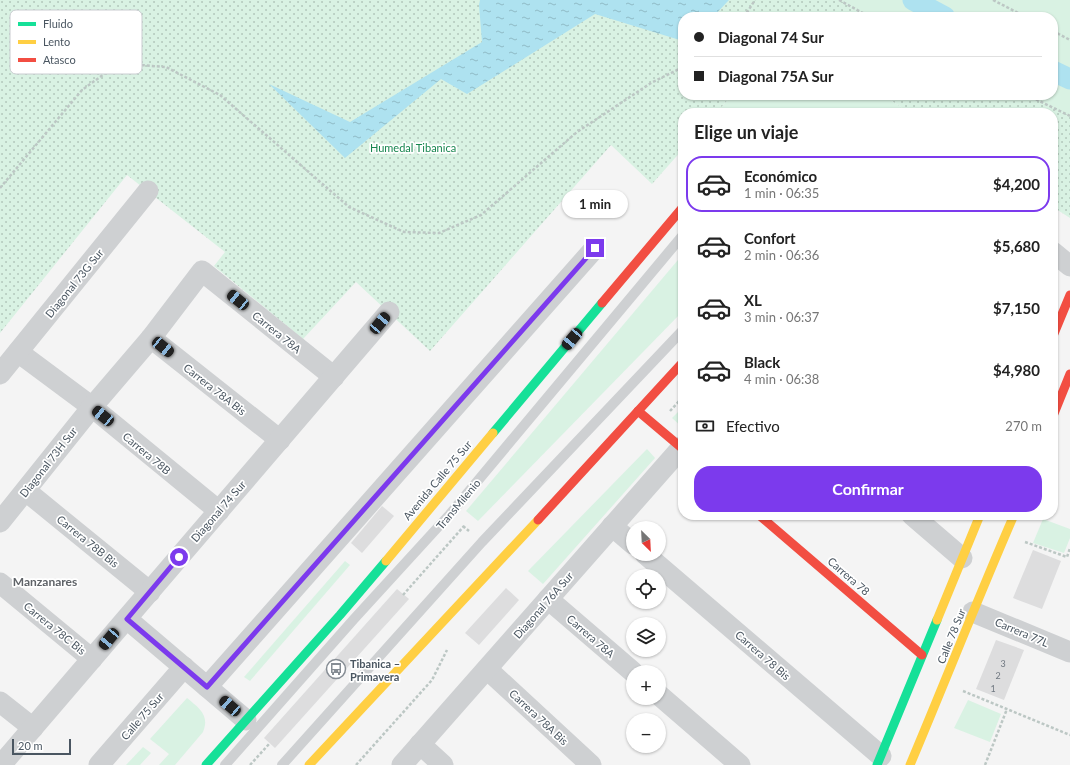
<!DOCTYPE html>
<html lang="es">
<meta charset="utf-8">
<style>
:root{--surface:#fff;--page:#f2f2f2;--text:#222;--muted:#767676;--line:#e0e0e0;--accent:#7c3aed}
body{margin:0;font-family:Lato,sans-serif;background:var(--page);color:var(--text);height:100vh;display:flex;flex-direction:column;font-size:15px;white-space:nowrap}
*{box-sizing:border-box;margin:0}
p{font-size:13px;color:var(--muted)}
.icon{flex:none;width:22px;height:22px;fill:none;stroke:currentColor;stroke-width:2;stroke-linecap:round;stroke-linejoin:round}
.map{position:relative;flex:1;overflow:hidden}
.sheet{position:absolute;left:678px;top:108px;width:380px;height:412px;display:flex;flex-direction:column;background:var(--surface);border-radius:16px;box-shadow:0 1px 3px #0004}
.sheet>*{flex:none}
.hud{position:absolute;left:678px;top:12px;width:380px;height:88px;border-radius:16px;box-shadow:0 1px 3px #0004;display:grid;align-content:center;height:88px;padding:0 16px;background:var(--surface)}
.needle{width:26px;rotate:156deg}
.tools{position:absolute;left:626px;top:521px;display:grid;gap:8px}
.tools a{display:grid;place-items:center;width:40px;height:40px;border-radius:50%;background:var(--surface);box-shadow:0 1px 3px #0004;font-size:20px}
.scale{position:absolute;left:12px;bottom:10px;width:59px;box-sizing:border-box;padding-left:4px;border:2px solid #4a5661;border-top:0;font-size:11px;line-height:14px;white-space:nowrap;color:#4a5661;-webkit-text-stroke:3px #fff;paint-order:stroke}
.end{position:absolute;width:18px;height:18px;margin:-9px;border:5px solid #7c3aed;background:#fff;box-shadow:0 0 0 2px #fff}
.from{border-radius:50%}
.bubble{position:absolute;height:28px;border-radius:14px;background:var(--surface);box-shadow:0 1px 3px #0004;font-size:13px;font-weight:700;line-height:28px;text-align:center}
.car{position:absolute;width:12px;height:24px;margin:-12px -6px;border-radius:5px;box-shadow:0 0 3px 1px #0007;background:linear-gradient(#222 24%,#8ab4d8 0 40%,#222 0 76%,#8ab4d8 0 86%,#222 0)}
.hud b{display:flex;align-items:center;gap:14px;height:38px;font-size:15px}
.hud b+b{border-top:1px solid var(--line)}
.hud i{width:10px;height:10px;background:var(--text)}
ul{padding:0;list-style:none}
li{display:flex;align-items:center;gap:12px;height:56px;margin:0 8px 6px;padding:0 8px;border:2px solid transparent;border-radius:16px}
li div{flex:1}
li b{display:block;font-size:15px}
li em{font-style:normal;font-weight:700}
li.selected{border-color:var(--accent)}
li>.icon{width:36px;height:36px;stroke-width:1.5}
h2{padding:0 16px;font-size:18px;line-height:48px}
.pay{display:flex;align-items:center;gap:10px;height:44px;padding:0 16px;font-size:15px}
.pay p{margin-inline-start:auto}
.button{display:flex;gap:8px;margin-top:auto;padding:8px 16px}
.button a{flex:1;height:46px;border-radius:16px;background:var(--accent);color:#fff;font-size:16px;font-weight:700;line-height:46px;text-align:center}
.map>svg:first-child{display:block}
.green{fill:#d9f2e3}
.park{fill:url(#park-dots)}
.water{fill:url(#water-ripples)}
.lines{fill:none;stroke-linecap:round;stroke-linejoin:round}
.canal{stroke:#aee2f0;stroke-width:21}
.building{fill:#ddddde}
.path{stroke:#bcc7c4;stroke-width:2.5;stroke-dasharray:3 2;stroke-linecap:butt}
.lane{stroke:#ced0d2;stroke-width:10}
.street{stroke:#ced0d2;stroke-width:21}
.fast{stroke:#16e098;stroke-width:9}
.slow{stroke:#ffcf43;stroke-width:9}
.jam{stroke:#f24e42;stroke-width:9}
.route{stroke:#7c3aed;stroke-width:5}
.labels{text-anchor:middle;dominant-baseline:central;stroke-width:3.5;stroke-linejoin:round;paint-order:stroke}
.number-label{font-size:9px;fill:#707881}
.park-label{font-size:11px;fill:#17864f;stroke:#fff}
.street-label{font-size:11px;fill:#4a5661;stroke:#fff}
.poi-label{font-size:11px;font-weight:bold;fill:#4a5661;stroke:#fff;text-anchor:start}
.neighbourhood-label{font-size:12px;font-weight:bold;fill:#5f6368;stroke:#fff}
.key{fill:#fff;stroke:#c9ccd0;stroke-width:1}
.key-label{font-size:11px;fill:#4a5661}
</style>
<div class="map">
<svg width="1070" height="765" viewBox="0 0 1070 765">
<defs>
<pattern id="park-dots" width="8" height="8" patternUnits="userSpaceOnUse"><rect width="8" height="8" fill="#d9f2e3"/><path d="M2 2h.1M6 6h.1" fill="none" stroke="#b2c7bb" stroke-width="1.8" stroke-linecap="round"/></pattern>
<pattern id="water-ripples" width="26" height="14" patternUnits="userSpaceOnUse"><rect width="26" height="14" fill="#aee2f0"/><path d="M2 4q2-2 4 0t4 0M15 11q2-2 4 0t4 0" fill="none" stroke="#90bac6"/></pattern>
</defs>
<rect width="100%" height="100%" fill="#f4f4f4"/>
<g class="green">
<path d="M839,0h231v116l-43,-21h26v-78h-183z"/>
<path d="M732,95h151l27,18h-134l-20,-3 -40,3z"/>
<path d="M683,254v57l-205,210 -12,-10z"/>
<path d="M683,407v19l-1,1 -10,-9z"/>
<path d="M647,449l8,9 -112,126 -15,-13z"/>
<path d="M1043,519l27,10v9l-6,15 -31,-10z"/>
<path d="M345,561l5,4 -100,116 -6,-4z"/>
<path d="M187,698c12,10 23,17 16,34l-28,33h-16l10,-11 -19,-15z"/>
<path d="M968,700l33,14 -11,28 -36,-14z"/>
<path d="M143,747l8,6 -11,12h-14z"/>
</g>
<g class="park">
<path d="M0,0h839l31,17h-187v78h49l-16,18h-33v36l-31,35 -41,-39 -181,206 -74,-69 -53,57 -89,-73 11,-14 -98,-77 -127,158z"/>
<path d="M883,95h144l43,21v102l-17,-11v-94h-143z"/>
</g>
<path class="water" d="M480,0h249l-16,17h-30v24l-88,-27 -128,80 -26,-15 -96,79 -76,-74 81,38 132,-80 -3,-37z"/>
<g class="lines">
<g class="canal">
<path d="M913,0l32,17"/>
<path d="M1053,71l17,8"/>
</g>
</g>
<g class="building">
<path d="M382,506l12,10 -32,37 -11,-10z"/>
<path d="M1033,550l28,11 -19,48 -29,-11z"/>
<path d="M506,588l13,12 -40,45 -14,-12z"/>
<path d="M397,589l12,10 -134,149 -11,-10z"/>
<path d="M996,640l28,10 -20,50 -28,-11z"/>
</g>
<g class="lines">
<g class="path">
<path d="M839,0l31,17"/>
<path d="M993,0l33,17"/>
<path d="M744,17l11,-17"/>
<path d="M1053,31l17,9"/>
<path d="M1027,95l43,21"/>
<path d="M0,188l82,-98 25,-18 20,-8 39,3 54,28 129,112 55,25 35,1 42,-18 96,-83 74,-49 32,-16"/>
<path d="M670,411l13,-14"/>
<path d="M463,526l6,5"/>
<path d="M1025,542l42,15 3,-9"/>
<path d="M403,595l61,-69"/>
<path d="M963,691l107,44"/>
<path d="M250,765l20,-22"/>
<path d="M356,765l76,-85 15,-30"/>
<path d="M985,765l22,-56"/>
</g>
<g class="lane">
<path d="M225,765l129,-146 96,-105 233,-279"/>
<path d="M282,765l200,-223 201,-212"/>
</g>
<g class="street">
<path d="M1053,252l17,14"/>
<path d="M151,338l129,102"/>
<path d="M18,352l74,55 127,104"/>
<path d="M0,374l148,-183"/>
<path d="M26,491l124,101"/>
<path d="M912,515l50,43"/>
<path d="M0,522l92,-115 59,-69 51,-67 132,106"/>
<path d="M612,526l21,18"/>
<path d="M645,554l236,202"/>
<path d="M0,583l92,76"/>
<path d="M548,599l85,73"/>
<path d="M973,612l97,40"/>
<path d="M127,619l119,101"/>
<path d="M487,669l104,96"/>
<path d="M207,687l388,-439"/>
<path d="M659,695l81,70"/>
<path d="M0,702l33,26"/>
<path d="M420,744l23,21"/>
<path d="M1,765l388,-453"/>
<path d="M99,765l85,-98"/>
<path d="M402,765l281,-319"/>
</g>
<g class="fast">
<path d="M493,433l109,-130"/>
<path d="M206,765l134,-150 46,-54"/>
<path d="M877,765l60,-145"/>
</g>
<g class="slow">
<path d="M386,561l107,-128"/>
<path d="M937,620l43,-105"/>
<path d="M309,765l229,-245"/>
<path d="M910,765c35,-83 68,-167 104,-250"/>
</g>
<g class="jam">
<path d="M602,303l81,-96"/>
<path d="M1053,336l17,-41"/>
<path d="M638,411l45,38"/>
<path d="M1053,416l17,-42"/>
<path d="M759,515l163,140"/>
<path d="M538,520l145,-158"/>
</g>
</g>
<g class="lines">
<path class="route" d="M179,557l-52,62 80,68 388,-439"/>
</g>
<defs>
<g id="bus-ring" transform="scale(1)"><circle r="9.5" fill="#fff" stroke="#868d94" stroke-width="1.5"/><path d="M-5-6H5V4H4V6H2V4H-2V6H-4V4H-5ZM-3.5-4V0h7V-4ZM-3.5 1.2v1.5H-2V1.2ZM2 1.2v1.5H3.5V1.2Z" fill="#868d94"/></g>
</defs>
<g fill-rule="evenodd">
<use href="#bus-ring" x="336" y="669"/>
</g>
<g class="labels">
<g class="number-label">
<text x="1003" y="663">3</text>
<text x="998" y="675">2</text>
<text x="993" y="688">1</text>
</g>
<g class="park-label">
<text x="413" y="147">Humedal Tibanica</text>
</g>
<g class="street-label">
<text transform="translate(74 283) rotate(-51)">Diagonal 73G Sur</text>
<text transform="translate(277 332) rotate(39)">Carrera 78A</text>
<text transform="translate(215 389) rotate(38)">Carrera 78A Bis</text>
<text transform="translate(147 453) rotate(40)">Carrera 78B</text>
<text transform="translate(48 462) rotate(-52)">Diagonal 73H Sur</text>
<text transform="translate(437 480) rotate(-50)">Avenida Calle 75 Sur</text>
<text transform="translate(458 504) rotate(-50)">TransMilenio</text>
<text transform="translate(218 511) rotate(-49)">Diagonal 74 Sur</text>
<text transform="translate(88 541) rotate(39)">Carrera 78B Bis</text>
<text transform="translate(849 576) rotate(41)">Carrera 78</text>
<text transform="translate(543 605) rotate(-49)">Diagonal 76A Sur</text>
<text transform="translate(55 628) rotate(39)">Carrera 78C Bis</text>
<text transform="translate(1022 632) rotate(23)">Carrera 77L</text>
<text transform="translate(591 636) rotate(41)">Carrera 78A</text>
<text transform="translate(951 636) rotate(-68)">Calle 78 Sur</text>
<text transform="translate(763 655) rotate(41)">Carrera 78 Bis</text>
<text transform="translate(142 716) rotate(-49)">Calle 75 Sur</text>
<text transform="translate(539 717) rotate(43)">Carrera 78A Bis</text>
</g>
<g class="poi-label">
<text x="350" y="663">Tibanica –<tspan x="350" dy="13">Primavera</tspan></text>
</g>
<g class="neighbourhood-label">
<text x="45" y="581">Manzanares</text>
</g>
</g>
<rect x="10" y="10" width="132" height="64" rx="6" class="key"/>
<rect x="18" y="22" width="18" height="4" fill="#16e098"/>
<rect x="18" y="40" width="18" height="4" fill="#ffcf43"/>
<rect x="18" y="58" width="18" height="4" fill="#f24e42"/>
<g class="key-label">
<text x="43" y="28">Fluido</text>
<text x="43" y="46">Lento</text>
<text x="43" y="64">Atasco</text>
</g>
</svg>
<div class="tools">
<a><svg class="needle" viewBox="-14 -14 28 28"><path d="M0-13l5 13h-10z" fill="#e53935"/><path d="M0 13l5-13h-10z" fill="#767676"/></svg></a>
<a><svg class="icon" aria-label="locate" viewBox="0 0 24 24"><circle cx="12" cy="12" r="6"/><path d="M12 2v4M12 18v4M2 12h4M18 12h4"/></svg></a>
<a><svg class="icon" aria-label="layers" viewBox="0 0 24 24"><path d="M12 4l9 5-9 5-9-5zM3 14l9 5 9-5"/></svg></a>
<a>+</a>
<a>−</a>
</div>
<div class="scale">20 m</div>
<i class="end from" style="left:179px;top:557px"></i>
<i class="end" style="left:595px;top:248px"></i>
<div class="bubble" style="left:562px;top:190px;width:66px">1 min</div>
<i class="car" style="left:238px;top:300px;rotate:309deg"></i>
<i class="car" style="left:380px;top:323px;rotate:40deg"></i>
<i class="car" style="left:572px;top:339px;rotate:220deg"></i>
<i class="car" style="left:163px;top:347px;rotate:129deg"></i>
<i class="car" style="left:103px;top:416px;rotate:309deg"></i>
<i class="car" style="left:109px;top:639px;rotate:220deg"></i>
<i class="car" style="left:230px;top:706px;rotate:311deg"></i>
<div class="hud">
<b><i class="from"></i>Diagonal 74 Sur</b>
<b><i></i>Diagonal 75A Sur</b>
</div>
<section class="sheet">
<h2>Elige un viaje</h2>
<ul>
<li class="selected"><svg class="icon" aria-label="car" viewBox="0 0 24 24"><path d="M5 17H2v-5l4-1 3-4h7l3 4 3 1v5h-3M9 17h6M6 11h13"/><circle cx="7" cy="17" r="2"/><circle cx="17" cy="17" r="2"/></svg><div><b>Económico</b><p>1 min · 06:35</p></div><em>$4,200</em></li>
<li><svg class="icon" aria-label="car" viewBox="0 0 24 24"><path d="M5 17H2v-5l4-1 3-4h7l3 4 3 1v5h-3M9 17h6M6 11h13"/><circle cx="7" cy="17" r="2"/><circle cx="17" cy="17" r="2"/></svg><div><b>Confort</b><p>2 min · 06:36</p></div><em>$5,680</em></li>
<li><svg class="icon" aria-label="car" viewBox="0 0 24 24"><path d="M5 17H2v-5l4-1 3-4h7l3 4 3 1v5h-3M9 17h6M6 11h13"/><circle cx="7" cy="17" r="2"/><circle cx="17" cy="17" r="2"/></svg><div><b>XL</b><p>3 min · 06:37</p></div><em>$7,150</em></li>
<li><svg class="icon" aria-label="car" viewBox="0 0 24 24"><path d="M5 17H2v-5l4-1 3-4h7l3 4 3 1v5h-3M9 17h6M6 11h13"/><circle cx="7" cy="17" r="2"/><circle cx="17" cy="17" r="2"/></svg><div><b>Black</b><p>4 min · 06:38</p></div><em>$4,980</em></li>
</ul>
<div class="pay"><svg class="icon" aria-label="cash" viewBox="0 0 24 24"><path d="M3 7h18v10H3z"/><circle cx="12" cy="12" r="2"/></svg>Efectivo<p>270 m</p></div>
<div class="button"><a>Confirmar</a></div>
</section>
</div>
